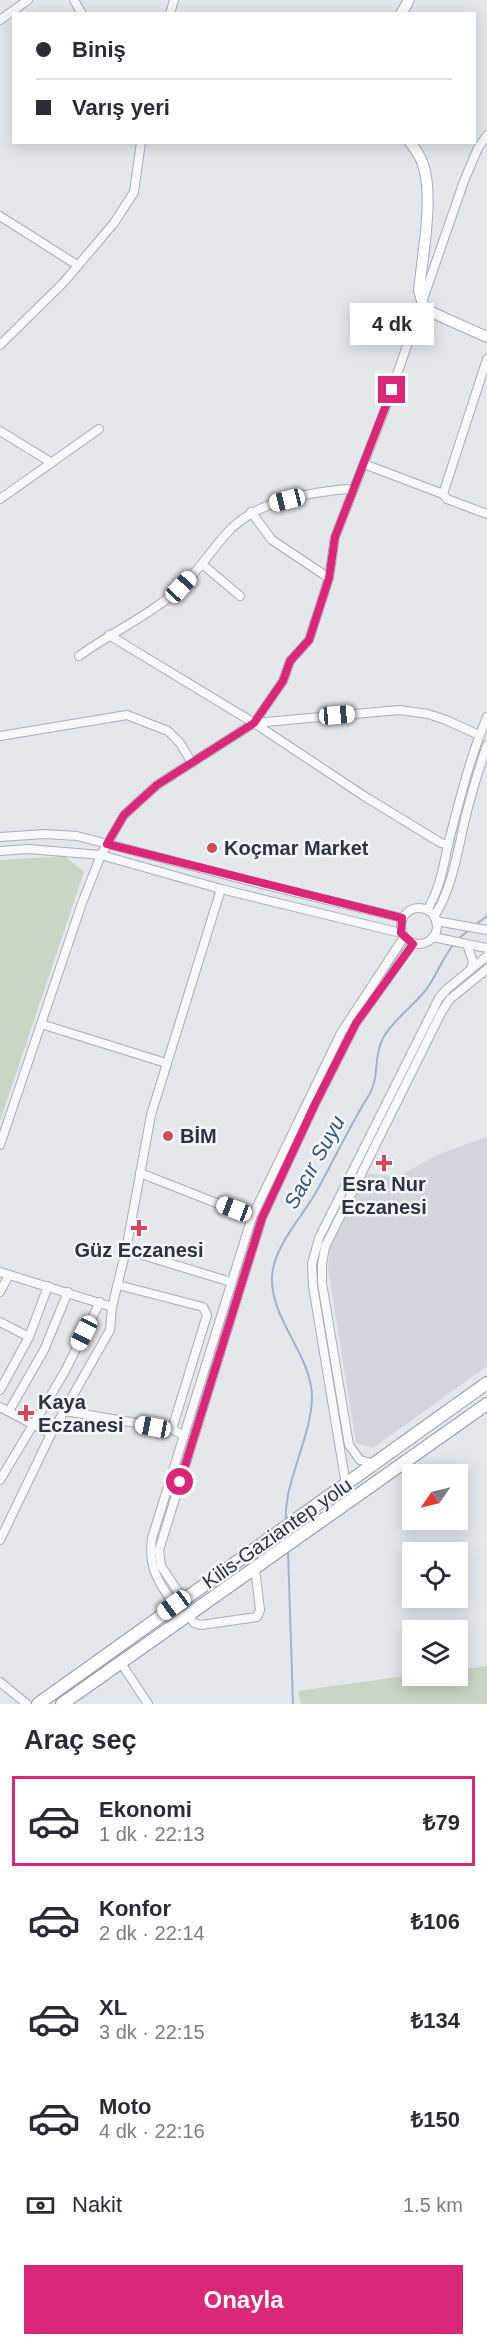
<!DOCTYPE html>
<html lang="tr">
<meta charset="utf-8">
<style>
:root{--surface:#fff;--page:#f7f7f7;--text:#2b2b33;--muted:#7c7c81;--line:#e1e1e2;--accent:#db2777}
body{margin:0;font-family:Helvetica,sans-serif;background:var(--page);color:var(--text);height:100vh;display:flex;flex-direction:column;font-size:22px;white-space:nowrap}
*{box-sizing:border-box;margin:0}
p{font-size:20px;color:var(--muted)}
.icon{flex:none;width:33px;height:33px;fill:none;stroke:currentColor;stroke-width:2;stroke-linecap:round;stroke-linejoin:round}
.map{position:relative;height:1704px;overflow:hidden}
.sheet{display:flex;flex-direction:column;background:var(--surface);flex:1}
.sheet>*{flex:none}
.hud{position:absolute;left:12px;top:12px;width:464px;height:132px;border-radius:0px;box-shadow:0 3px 15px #0003;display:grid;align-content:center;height:132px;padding:0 24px;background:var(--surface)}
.needle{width:39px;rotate:236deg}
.fabs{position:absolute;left:402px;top:1464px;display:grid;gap:12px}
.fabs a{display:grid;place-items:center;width:66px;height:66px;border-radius:0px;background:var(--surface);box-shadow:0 3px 15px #0003;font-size:30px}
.end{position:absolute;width:27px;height:27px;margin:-14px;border:8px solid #db2777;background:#fff;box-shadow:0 0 0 3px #fff}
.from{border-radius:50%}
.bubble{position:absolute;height:42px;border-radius:0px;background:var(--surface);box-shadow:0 3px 15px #0003;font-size:20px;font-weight:800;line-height:42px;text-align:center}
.car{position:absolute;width:18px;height:36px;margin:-18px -9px;border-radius:8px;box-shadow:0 0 4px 2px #0007;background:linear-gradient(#fff 24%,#345 0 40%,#fff 0 76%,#345 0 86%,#fff 0)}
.hud b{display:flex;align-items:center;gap:21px;height:57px;font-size:22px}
.hud b+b{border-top:2px solid var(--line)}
.hud i{width:15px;height:15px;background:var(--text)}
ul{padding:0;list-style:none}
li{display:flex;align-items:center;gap:18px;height:90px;margin:0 12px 9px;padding:0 12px;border:3px solid transparent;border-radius:0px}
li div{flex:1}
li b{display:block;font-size:22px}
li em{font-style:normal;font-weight:800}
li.current{border-color:var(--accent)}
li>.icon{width:54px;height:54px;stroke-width:1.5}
h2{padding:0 24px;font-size:27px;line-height:72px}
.pay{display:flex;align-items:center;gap:15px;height:66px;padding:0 24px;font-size:22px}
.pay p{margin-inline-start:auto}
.cta{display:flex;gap:12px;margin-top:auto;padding:12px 24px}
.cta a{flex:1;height:69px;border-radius:0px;background:var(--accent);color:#fff;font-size:24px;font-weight:800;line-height:69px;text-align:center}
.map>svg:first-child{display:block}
.built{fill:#d2d6de}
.green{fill:#c9d6c5}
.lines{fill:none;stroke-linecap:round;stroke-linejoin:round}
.stream{stroke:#9fb4cc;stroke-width:2}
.minor-casing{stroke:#a9aeb7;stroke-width:10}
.major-casing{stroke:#a3abb8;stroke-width:12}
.highway-casing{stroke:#8b94a3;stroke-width:14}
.minor{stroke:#f7f8fa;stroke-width:8}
.major{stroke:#fff;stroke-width:10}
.highway{stroke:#fff;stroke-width:12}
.route{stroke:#db2777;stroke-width:8}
.poi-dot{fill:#d1495b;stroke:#f4f6f9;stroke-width:2}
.labels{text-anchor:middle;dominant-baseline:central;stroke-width:5;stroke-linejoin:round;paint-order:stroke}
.poi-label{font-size:20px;font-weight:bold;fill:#2b3445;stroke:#f4f6f9;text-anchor:start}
.street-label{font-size:20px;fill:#2b3445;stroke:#f4f6f9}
.water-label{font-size:21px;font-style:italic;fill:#34527a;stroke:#f4f6f9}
</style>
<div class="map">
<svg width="487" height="1704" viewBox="0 0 487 1704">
<rect width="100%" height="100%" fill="#e4e7ec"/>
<path class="built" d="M487,1137v229l-114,82 -17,-5 -28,-174 2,-21 7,-21 28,-54 32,4 42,-23z"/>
<g class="green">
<path d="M64,856l20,16 -84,249v-261z"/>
<path d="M487,1666v38h-186l-3,-13 114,-16 46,1v-6z"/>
</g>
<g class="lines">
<g class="stream">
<path d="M475,925l12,-9"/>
<path d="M459,938l9,-7"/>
<path d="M286,1522c-3,-38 25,-84 26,-124 0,-43 -41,-77 -40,-120 1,-31 28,-58 43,-84 18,-32 34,-67 54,-99 11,-18 4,-39 14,-57 10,-18 28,-30 42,-47 11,-14 17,-32 28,-46"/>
<path d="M288,1551l5,153"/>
</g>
<g class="minor-casing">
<g id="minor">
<path d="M74,0l8,14"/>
<path d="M170,14l4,-14"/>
<path d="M0,20l28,-20"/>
<path d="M0,216l77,49"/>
<path d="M0,345l64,-63 50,-59 20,-31 7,-50"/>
<path d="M487,359l-44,135 4,5 40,15"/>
<path d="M0,431l52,32"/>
<path d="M364,464l79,30"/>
<path d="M0,499l99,-70"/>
<path d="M251,512l21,28 57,38"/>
<path d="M202,564l38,32"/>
<path d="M109,635l145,88 110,73 77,47 7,2"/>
<path d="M79,656c33,-24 72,-41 102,-69 17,-16 30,-36 45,-53 29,-33 79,-41 121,-45l5,3"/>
<path d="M254,723l29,-42 7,-20 19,-21 20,-62 6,-41 49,-125 80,-231 14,-33 9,-13"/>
<path d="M0,736l127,-21 41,16 12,12 12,20"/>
<path d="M0,837l45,-3 32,2 192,50 133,32"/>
<path d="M0,851l28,-2 73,6 120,34 180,44"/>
<circle cx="419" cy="926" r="18"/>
<path d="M427,910c13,-21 16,-42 21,-65 11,-43 22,-88 39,-128"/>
<path d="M434,917c20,-32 24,-70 33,-106 6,-22 12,-44 20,-66"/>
<path d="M436,921l51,9"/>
<path d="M433,937l54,11"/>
<path d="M467,944l6,18 -2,7"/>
<path d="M41,1024l125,39"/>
<path d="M0,1145l82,-242 19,-48 23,-40 33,-30 97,-62 145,-13 29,4 18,6 33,15"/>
<path d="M140,1173l112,44"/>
<path d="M126,1250l105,32"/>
<path d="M0,1272l112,35"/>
<path d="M118,1285l85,22 4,8 -35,114"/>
<path d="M0,1292l9,-17"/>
<path d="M0,1322l29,15"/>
<path d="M0,1390l29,-53 19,-51"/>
<path d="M0,1407l51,27"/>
<path d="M9,1411l35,-61 24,-58"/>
<path d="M65,1411l107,18 12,7"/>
<path d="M374,1464l-14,-4 -11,-15 -27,-162v-19l3,-17 116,-234 9,-14 37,-30"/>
<path d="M0,1480l64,-107 36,-71"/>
<path d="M346,1485l-33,-199 -1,-22 7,-26 120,-240 8,-9 40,-33"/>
<path d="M0,1540l51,-106 59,-104 2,-23 14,-57 25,-135 70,-226"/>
<path d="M183,1599l-22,-33 -2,-16 103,-332 53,-114 41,-81 57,-80"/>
<path d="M174,1605c-16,-24 -26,-37 -22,-67l100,-321 89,-184 63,-96"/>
<path d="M189,1616l5,7 7,2 56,-8 3,-7 -5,-42"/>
<path d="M121,1663l27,41"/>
<path d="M0,1682l27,22"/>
</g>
</g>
<g class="major-casing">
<g id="major">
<path d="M401,14l8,-14"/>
<path d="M410,142c4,6 10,13 12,20 13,31 0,96 -3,129l4,13 8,8 56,25"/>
</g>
</g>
<g class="highway-casing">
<g id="highway">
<path d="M38,1704c149,-108 300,-213 449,-321"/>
<path d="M62,1704l425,-300"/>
</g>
</g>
<use href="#minor" class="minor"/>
<use href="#major" class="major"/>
<use href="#highway" class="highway"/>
</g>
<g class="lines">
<path class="route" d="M180,1482l82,-264 53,-114 41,-81 57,-79 -12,-11 1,-15 -295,-74 17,-29 33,-30 97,-62 29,-42 7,-20 19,-21 20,-62 6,-41 57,-147"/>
</g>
<g class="poi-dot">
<circle cx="212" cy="848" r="6"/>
<circle cx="168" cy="1136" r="6"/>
<path d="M381 1154h6v6h6v6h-6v6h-6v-6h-6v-6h6z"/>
<path d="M136 1219h6v6h6v6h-6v6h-6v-6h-6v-6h6z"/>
<path d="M23 1404h6v6h6v6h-6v6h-6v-6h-6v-6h6z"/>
</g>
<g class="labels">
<g class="poi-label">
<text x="224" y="848">Koçmar Market</text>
<text x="180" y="1136">BİM</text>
<text x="384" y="1184" text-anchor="middle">Esra Nur<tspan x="384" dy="23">Eczanesi</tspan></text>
<text x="139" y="1250" text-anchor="middle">Güz Eczanesi</text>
<text x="38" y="1402">Kaya<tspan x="38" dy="23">Eczanesi</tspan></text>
</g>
<g class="street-label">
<text transform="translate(277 1533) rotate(-35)">Kilis-Gaziantep yolu</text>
</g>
<g class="water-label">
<text transform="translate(314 1162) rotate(-61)">Sacır Suyu</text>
</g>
</g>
</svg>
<div class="fabs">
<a><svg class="needle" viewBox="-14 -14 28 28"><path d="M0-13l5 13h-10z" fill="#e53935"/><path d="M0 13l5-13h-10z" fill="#7c7c81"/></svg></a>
<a><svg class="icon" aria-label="locate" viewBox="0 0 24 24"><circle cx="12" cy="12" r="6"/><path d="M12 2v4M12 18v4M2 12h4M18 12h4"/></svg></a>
<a><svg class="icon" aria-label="layers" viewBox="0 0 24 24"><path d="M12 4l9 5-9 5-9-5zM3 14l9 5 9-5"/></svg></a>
</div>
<i class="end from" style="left:180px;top:1482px"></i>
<i class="end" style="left:392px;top:390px"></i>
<div class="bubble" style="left:350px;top:303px;width:84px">4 dk</div>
<i class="car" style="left:287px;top:500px;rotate:256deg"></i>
<i class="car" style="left:181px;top:587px;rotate:43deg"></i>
<i class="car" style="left:337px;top:715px;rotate:85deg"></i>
<i class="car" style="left:234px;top:1209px;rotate:291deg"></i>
<i class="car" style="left:84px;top:1333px;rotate:207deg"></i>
<i class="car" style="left:153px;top:1427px;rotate:281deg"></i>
<i class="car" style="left:174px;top:1605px;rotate:234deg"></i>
<div class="hud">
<b><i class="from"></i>Biniş</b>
<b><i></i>Varış yeri</b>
</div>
</div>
<section class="sheet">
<h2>Araç seç</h2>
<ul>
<li class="current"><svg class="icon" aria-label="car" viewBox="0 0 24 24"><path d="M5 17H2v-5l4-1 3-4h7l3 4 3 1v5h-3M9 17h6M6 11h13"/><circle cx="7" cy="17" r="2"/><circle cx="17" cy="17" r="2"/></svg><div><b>Ekonomi</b><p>1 dk · 22:13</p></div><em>₺79</em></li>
<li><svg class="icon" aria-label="car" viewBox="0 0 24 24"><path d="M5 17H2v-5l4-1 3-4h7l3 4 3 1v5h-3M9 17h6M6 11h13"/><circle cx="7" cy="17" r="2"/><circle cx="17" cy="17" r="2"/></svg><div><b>Konfor</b><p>2 dk · 22:14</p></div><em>₺106</em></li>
<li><svg class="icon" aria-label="car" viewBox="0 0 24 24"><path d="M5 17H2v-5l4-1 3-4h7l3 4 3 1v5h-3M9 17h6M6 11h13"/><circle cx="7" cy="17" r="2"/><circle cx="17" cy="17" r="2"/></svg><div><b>XL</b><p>3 dk · 22:15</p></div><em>₺134</em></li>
<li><svg class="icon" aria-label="car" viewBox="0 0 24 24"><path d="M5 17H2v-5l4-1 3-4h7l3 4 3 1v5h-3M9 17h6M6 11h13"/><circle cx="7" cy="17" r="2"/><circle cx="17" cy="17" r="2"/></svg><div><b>Moto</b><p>4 dk · 22:16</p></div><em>₺150</em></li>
</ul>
<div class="pay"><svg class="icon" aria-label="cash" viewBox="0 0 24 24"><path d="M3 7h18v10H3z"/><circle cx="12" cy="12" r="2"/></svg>Nakit<p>1.5 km</p></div>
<div class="cta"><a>Onayla</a></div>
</section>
